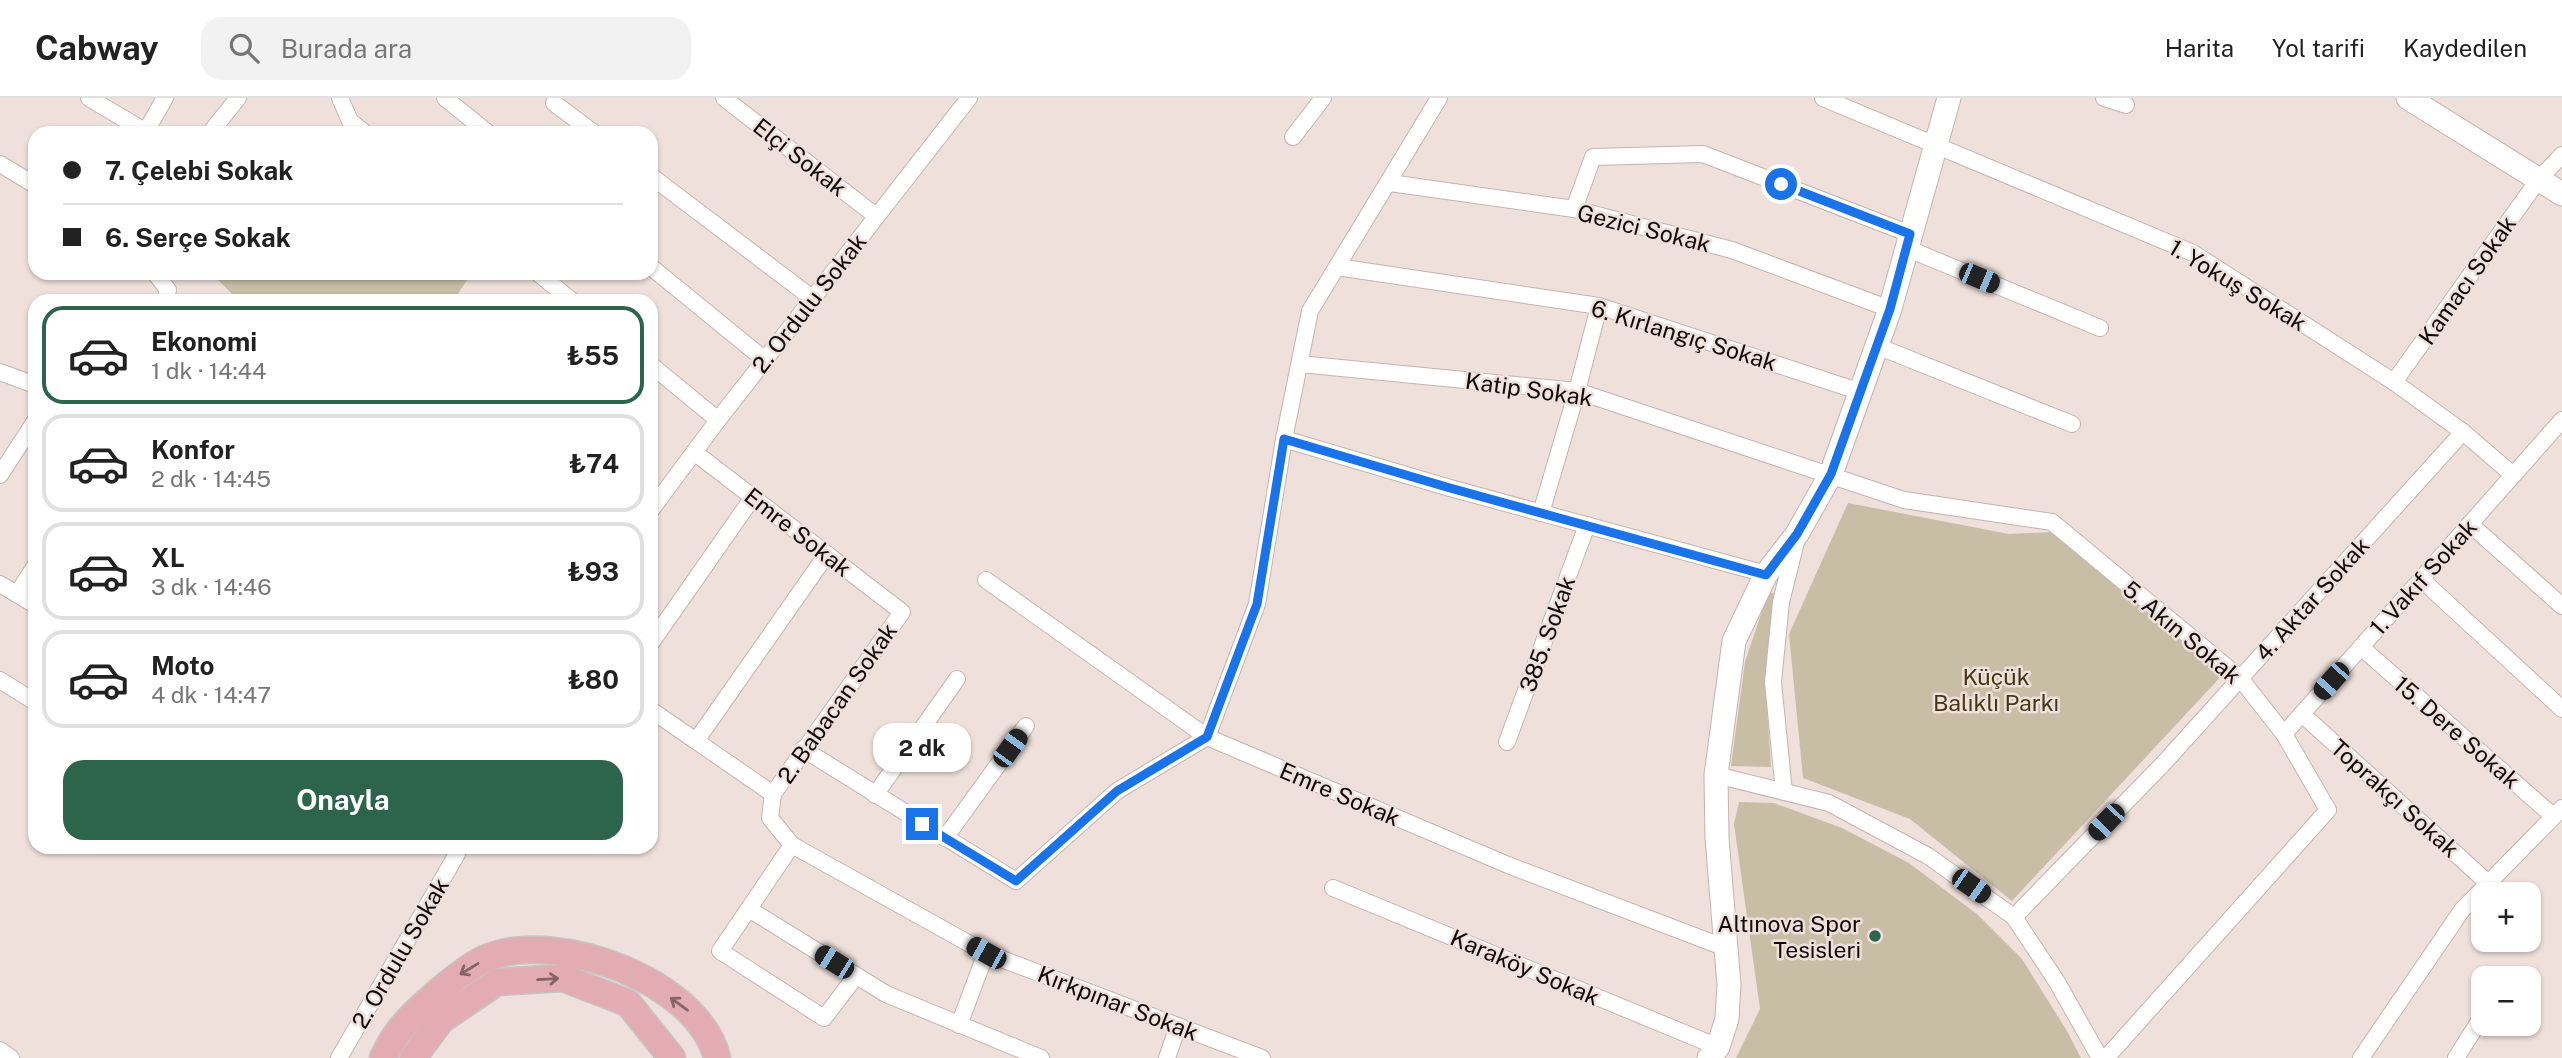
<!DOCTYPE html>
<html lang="tr">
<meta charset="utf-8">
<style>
:root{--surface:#fff;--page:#f2f2f2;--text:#222;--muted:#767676;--line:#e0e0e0;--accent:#2c644c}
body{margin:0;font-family:"Public Sans",sans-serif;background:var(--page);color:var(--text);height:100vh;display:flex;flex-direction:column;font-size:26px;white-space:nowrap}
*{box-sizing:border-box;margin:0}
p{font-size:23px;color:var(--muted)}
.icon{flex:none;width:38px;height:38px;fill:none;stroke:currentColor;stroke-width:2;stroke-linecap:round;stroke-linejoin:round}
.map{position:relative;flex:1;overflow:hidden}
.drawer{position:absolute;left:28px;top:196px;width:630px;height:560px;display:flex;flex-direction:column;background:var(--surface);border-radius:21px;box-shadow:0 2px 5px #0004}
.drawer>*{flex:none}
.hud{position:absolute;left:28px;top:28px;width:630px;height:154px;border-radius:21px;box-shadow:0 2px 5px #0004;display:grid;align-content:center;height:154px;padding:0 35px;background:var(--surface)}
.tools{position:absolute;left:2471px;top:784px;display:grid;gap:14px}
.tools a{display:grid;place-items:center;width:70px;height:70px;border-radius:14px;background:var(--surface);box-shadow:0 2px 5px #0004;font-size:35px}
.end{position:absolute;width:32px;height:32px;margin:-16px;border:9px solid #1a73e8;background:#fff;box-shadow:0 0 0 4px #fff}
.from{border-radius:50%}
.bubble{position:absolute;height:49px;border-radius:21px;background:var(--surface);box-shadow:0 2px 5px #0004;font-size:23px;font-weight:700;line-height:49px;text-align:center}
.car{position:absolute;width:21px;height:42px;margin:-21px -10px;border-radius:9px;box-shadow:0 0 5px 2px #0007;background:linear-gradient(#222 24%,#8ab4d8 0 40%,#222 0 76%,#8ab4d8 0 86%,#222 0)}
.hud b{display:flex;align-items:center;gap:24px;height:66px;font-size:26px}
.hud b+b{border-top:2px solid var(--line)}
.hud i{width:18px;height:18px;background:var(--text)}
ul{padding:12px 0 0;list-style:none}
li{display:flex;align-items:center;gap:21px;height:98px;margin:0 14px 10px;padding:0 21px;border:4px solid var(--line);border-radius:21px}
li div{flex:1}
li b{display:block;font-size:26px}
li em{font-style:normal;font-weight:700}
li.on{border-color:var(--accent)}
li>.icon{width:63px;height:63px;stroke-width:1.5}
.primary-button{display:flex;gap:14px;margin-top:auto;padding:14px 35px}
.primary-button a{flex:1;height:80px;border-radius:21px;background:var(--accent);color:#fff;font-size:28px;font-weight:700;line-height:80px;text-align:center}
header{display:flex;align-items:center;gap:42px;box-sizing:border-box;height:98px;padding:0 35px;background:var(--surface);border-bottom:2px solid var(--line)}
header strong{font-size:33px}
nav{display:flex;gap:38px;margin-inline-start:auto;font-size:24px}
.search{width:490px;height:63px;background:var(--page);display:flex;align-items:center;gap:18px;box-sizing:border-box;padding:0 24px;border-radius:21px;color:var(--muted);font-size:26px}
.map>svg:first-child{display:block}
.green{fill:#c8bea6}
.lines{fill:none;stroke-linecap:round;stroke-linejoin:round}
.street-casing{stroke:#c3b4af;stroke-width:18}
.secondary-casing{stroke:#c3b4af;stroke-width:25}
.primary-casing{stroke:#c6c4c4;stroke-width:29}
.street{stroke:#fff;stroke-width:16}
.secondary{stroke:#fff;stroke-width:23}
.primary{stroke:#e3acb2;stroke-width:26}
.oneway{stroke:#846466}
.route{stroke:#1a73e8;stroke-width:9}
.poi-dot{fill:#2c644c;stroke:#efe0db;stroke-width:2.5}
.labels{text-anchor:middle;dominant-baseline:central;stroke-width:5;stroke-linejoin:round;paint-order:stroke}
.street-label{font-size:23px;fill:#100b0a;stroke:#efe0db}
.park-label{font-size:23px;fill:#45370f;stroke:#efe0db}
.poi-label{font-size:23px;fill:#100b0a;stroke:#efe0db;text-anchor:end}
</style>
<header>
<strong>Cabway</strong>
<div class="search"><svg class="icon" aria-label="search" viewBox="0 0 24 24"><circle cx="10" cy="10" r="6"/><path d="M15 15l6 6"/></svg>Burada ara</div>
<nav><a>Harita</a><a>Yol tarifi</a><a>Kaydedilen</a></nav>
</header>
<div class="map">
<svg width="2562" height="960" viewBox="0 0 2562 960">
<rect width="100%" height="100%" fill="#efe0db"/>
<g class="green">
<path d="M215,175h250l4,4 -16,24h-214l-26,-26z"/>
<path d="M1848,405l161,31 43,-2 174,139 -214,230 -102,-82 -107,-41 -14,-144z"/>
<path d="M1768,495h7l-10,84 6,90 -40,-1 14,-104z"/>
<path d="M1739,704l35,1 68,25 67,35 68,51 45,45 45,72 14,27h-345l24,-49 -26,-185z"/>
</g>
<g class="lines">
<g class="street-casing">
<g id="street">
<path d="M89,0l59,35"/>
<path d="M340,0l10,23 15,12"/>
<path d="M445,0l43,35"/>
<path d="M724,0l152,118"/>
<path d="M1823,0l370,155 201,129 69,50 50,43"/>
<path d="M2104,0l22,7"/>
<path d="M554,5l40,30"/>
<path d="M146,33l19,-33"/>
<path d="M210,35l28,-35"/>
<path d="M1293,39l30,-39"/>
<path d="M0,66l35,21"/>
<path d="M651,78l161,122"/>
<path d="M1390,85l184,26 158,41 158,59"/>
<path d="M1574,111l19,-52 110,-3 207,80"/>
<path d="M1906,150l194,80"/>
<path d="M651,169l114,93"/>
<path d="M1337,169l262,39 262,86"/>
<path d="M155,175l13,17 -3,11"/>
<path d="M538,175l34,28"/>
<path d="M1877,248l195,78"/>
<path d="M1300,266l277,27 327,109 148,22 188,156 44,56 44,76 -222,248"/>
<path d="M651,267l67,55"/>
<path d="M0,274l35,13"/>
<path d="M2394,284l145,-203 23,-24"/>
<path d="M1284,341l166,49 316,86"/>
<path d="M694,354l208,160 -129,182"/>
<path d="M0,377l35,-54"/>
<path d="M651,412l67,-90 251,-322"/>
<path d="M1541,415l36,-122 22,-85"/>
<path d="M2470,426l92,82"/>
<path d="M2421,481l141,130"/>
<path d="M986,482l221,157 301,128 218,83"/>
<path d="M0,486l35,21"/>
<path d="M17,496l18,-28"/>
<path d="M651,545l102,-146"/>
<path d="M2361,549l192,169"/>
<path d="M0,582l35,22"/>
<path d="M651,612l122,84 -3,24 22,27 194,108 276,105"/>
<path d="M2302,616l186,169"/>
<path d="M2284,636l278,-314"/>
<path d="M696,643l131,-187"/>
<path d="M1507,644l80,-217"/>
<path d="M803,651l213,132 101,-90 90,-54 50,-133 27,-165 26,-128 129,-213"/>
<path d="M1716,677l113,28 99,53 86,61 43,65 43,76"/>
<path d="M1784,694l-11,-110 8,-80 15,-60"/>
<path d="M875,697l82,-116"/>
<path d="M945,740l81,-112"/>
<path d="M792,747l-72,106 104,67 32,-42"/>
<path d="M1333,790l385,159"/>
<path d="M749,811l137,85 155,64"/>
<path d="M2014,819l148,-152 301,-333"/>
<path d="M959,927l27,-72"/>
<path d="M0,952l11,8"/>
<path d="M339,960l118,-204v-7"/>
<path d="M1167,960l11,-32"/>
<path d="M2361,960l101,-148 100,-102"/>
<path d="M2456,960l27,-43"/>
</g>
</g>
<g class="secondary-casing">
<g id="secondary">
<path d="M2408,0l154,96"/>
<path d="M1709,960l9,-11 9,-28 2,-34 -12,-147 -1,-63 18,-134 32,-67 31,-40 34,-60 59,-165 59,-211"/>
</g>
</g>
<g class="primary-casing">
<g id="primary">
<path d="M383,960c4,-8 8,-16 13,-23 15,-22 69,-69 93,-78 70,-27 210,25 228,101"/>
<path d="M413,960l28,-38 56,-38 66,-4 65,25 44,55"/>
</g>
</g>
<use href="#street" class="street"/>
<use href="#secondary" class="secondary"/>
<use href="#primary" class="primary"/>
</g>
<defs><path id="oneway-shaft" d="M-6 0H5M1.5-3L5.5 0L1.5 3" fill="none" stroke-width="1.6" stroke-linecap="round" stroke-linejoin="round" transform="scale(1.75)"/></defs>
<g class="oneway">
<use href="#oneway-shaft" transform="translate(469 871) rotate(149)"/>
<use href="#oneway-shaft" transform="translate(548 881) rotate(-3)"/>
<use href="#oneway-shaft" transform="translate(679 906) rotate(-144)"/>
</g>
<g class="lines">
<path class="route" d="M922,726l94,57 101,-90 90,-54 50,-133 27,-165 166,49 316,87 31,-41 34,-60 59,-165 20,-75 -129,-50"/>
</g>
<circle class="poi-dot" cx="1875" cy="838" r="7"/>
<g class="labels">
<g class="street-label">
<text transform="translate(800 59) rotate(38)">Elçi Sokak</text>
<text transform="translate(1644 130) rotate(14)">Gezici Sokak</text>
<text transform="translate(2467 182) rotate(-55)">Kamacı Sokak</text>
<text transform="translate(2238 187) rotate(31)">1. Yokuş Sokak</text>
<text transform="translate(809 205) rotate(-52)">2. Ordulu Sokak</text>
<text transform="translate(1684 237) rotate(17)">6. Kırlangıç Sokak</text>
<text transform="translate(1529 291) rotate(8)">Katip Sokak</text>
<text transform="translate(798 434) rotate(38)">Emre Sokak</text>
<text transform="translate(2423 479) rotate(-48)">1. Vakıf Sokak</text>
<text transform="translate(2312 501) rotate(-48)">4. Aktar Sokak</text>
<text transform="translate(2182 534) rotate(40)">5. Akın Sokak</text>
<text transform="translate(1547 536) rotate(-70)">385. Sokak</text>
<text transform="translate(837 605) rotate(-55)">2. Babacan Sokak</text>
<text transform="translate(2457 634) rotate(41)">15. Dere Sokak</text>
<text transform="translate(1340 696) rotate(23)">Emre Sokak</text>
<text transform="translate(2395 700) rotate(42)">Toprakçı Sokak</text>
<text transform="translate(400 855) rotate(-60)">2. Ordulu Sokak</text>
<text transform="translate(1525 869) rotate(23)">Karaköy Sokak</text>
<text transform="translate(1118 905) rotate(21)">Kırkpınar Sokak</text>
</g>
<g class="park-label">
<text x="1996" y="578">Küçük<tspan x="1996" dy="26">Balıklı Parkı</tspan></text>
</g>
<g class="poi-label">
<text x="1861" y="825">Altınova Spor<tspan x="1861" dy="26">Tesisleri</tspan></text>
</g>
</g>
</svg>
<div class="tools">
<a>+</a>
<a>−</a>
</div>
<i class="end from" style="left:1781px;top:86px"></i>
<i class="end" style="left:922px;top:726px"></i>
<div class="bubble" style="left:873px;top:625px;width:98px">2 dk</div>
<i class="car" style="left:1979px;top:180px;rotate:113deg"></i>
<i class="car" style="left:2331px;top:583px;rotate:222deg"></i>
<i class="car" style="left:1010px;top:650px;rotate:36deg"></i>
<i class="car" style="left:2106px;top:724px;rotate:224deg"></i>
<i class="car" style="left:1971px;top:788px;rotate:125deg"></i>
<i class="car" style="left:986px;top:855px;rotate:299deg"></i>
<i class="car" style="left:834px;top:864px;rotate:302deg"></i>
<div class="hud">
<b><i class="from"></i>7. Çelebi Sokak</b>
<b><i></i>6. Serçe Sokak</b>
</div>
<section class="drawer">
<ul>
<li class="on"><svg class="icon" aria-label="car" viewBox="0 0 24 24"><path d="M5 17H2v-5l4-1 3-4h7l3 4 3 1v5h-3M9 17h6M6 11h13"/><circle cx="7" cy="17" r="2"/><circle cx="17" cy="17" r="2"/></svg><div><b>Ekonomi</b><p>1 dk · 14:44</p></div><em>₺55</em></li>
<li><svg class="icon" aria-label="car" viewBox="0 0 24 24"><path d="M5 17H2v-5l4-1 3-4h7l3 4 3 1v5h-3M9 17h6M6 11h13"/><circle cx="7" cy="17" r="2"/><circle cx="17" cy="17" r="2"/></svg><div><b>Konfor</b><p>2 dk · 14:45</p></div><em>₺74</em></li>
<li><svg class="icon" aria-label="car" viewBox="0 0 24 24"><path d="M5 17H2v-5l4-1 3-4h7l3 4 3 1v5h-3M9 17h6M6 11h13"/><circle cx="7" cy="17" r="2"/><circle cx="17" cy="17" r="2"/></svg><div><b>XL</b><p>3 dk · 14:46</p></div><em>₺93</em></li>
<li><svg class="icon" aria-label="car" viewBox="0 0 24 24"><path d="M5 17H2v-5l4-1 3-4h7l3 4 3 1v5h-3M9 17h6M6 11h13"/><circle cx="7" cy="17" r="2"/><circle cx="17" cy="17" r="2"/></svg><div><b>Moto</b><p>4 dk · 14:47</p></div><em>₺80</em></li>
</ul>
<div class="primary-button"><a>Onayla</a></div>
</section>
</div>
